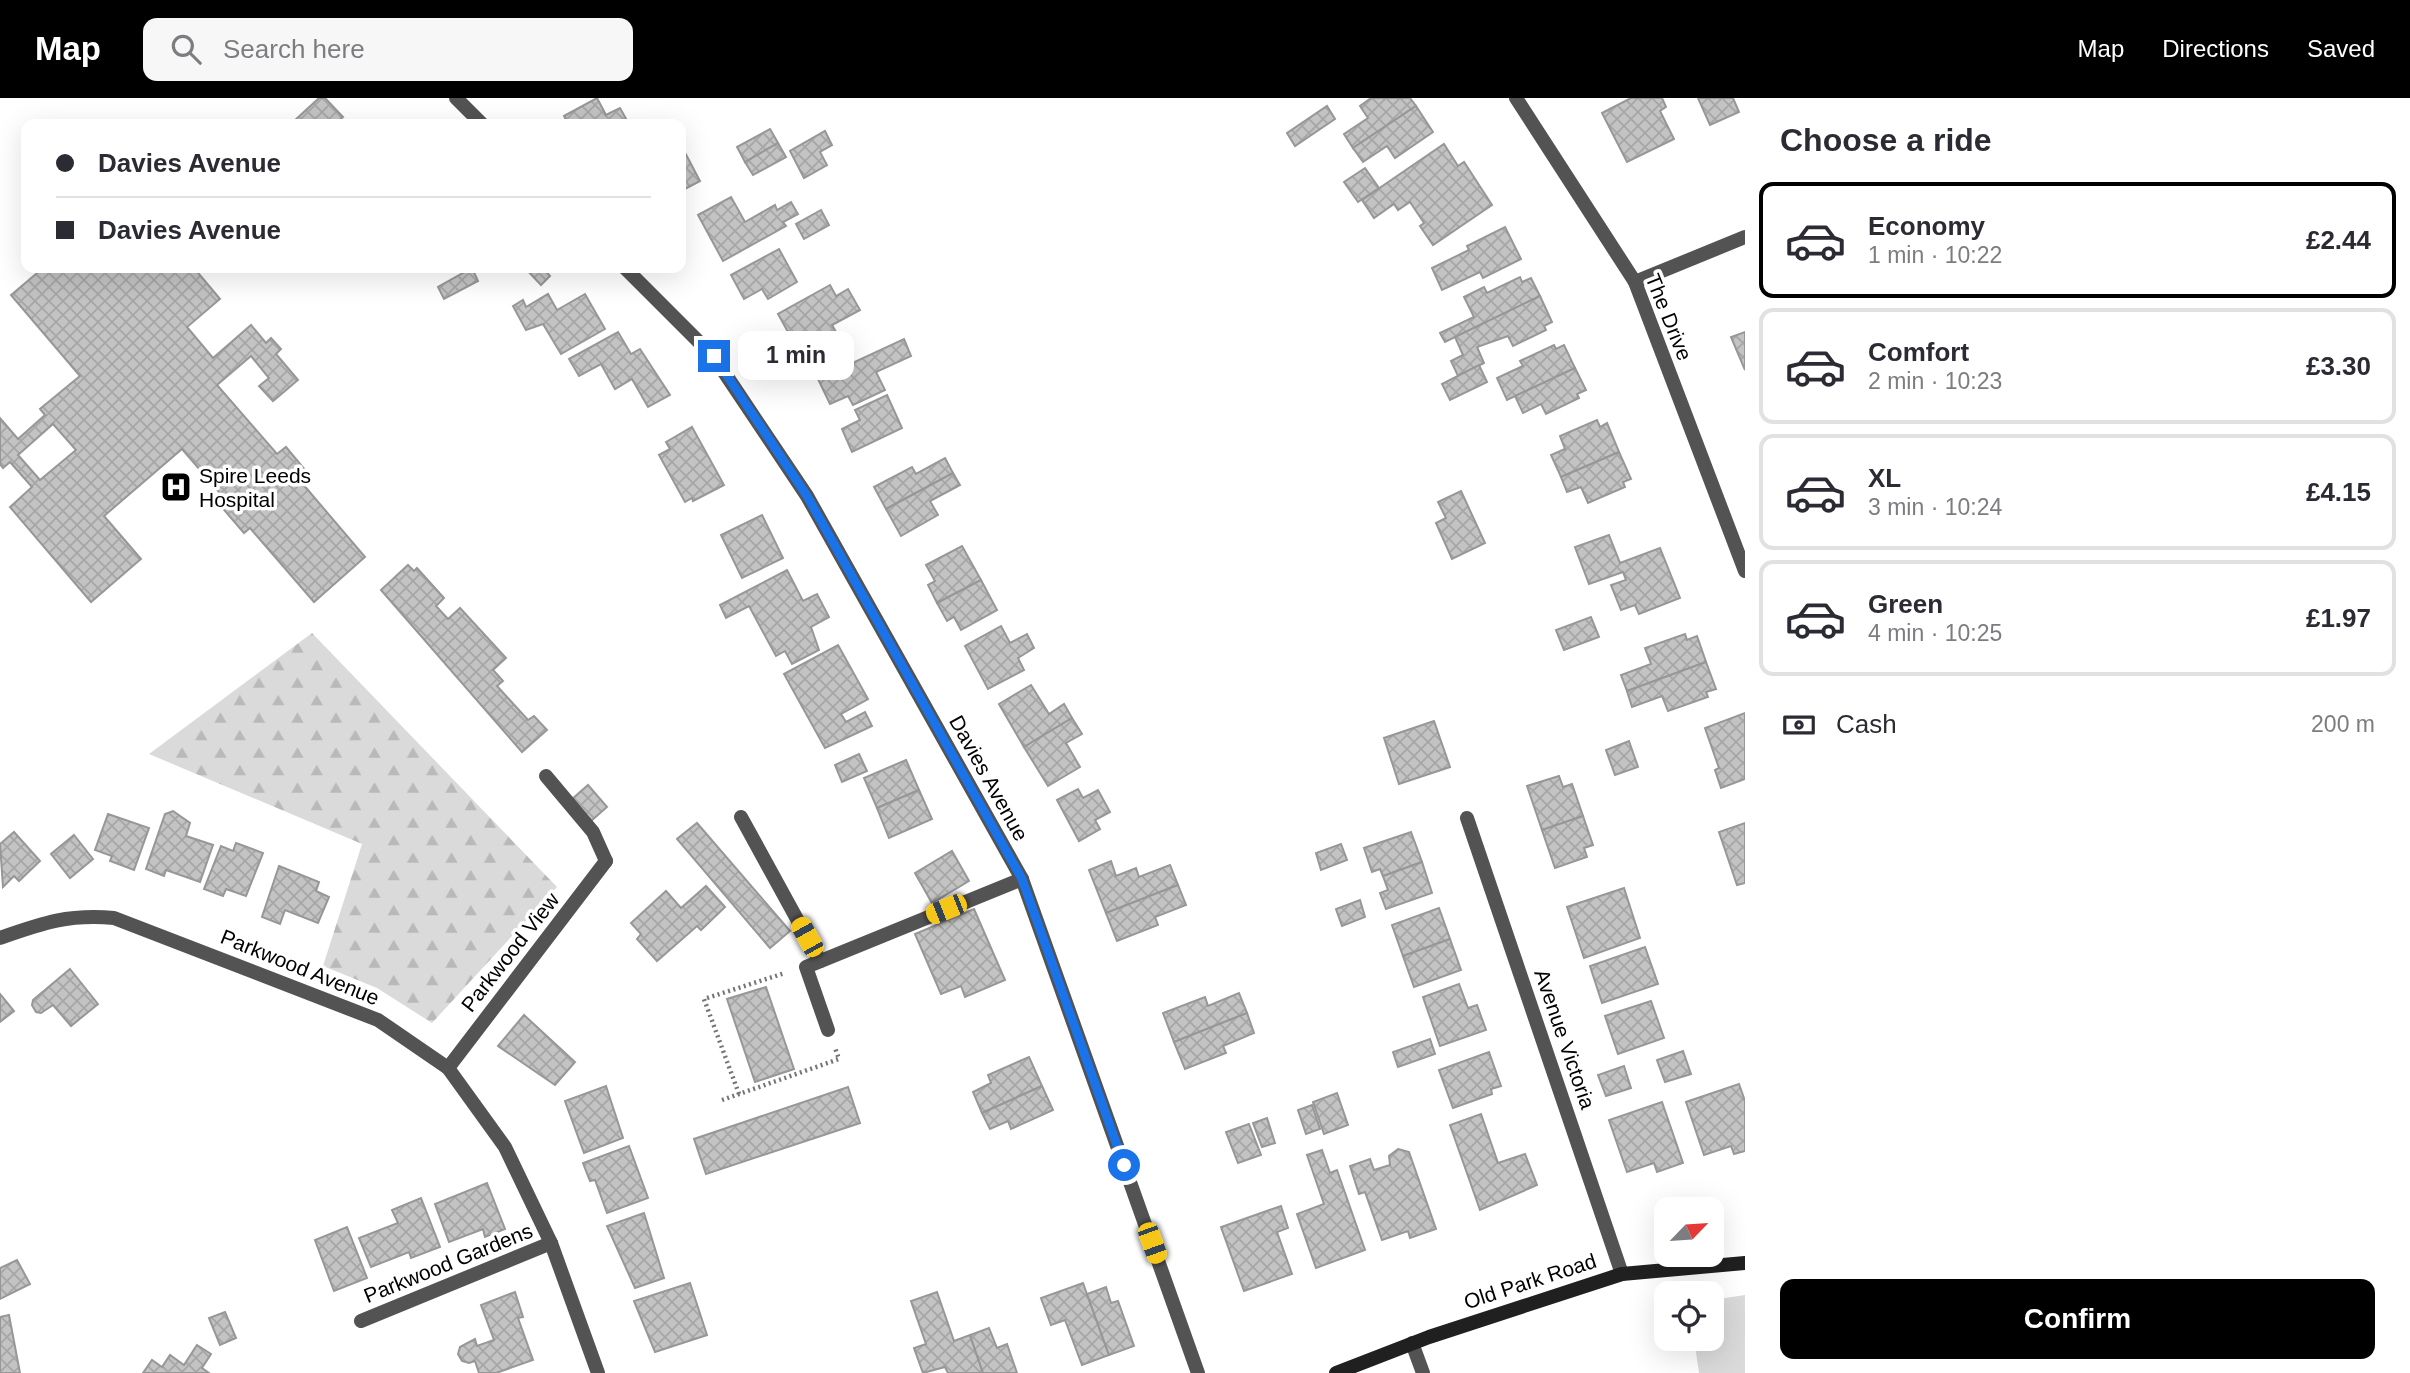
<!DOCTYPE html>
<meta charset="utf-8">
<style>
:root{--surface:#fff;--page:#f7f7f7;--text:#2b2b33;--muted:#7c7c81;--line:#e1e1e2;--accent:#000}
body{margin:0;font-family:Helvetica,sans-serif;background:var(--page);color:var(--text);height:100vh;display:flex;flex-direction:column;font-size:26px;white-space:nowrap}
*{box-sizing:border-box;margin:0}
p{font-size:23px;color:var(--muted)}
.icon{flex:none;width:38px;height:38px;fill:none;stroke:currentColor;stroke-width:2;stroke-linecap:round;stroke-linejoin:round}
.map{position:relative;flex:1;overflow:hidden}
.panel{display:flex;flex-direction:column;background:var(--surface);width:665px}
.panel>*{flex:none}
.top-card{position:absolute;left:21px;top:21px;width:665px;height:154px;border-radius:14px;box-shadow:0 7px 28px #0002;display:grid;align-content:center;height:154px;padding:0 35px;background:var(--surface)}
.needle{width:46px;rotate:65deg}
.tools{position:absolute;left:1654px;top:1099px;display:grid;gap:14px}
.tools a{display:grid;place-items:center;width:70px;height:70px;border-radius:14px;background:var(--surface);box-shadow:0 7px 28px #0002;font-size:35px}
.end{position:absolute;width:32px;height:32px;margin:-16px;border:9px solid #1a73e8;background:#fff;box-shadow:0 0 0 4px #fff}
.from{border-radius:50%}
.bubble{position:absolute;height:49px;border-radius:14px;background:var(--surface);box-shadow:0 7px 28px #0002;font-size:23px;font-weight:800;line-height:49px;text-align:center}
.car{position:absolute;width:21px;height:42px;margin:-21px -10px;border-radius:9px;box-shadow:0 0 5px 2px #0007;background:linear-gradient(#f5c518 24%,#345 0 40%,#f5c518 0 76%,#345 0 86%,#f5c518 0)}
.top-card b{display:flex;align-items:center;gap:24px;height:66px;font-size:26px}
.top-card b+b{border-top:2px solid var(--line)}
.top-card i{width:18px;height:18px;background:var(--text)}
ul{padding:0;list-style:none}
li{display:flex;align-items:center;gap:21px;height:116px;margin:0 14px 10px;padding:0 21px;border:4px solid var(--line);border-radius:14px}
li div{flex:1}
li b{display:block;font-size:26px}
li em{font-style:normal;font-weight:800}
li.active{border-color:var(--accent)}
li>.icon{width:63px;height:63px;stroke-width:1.5}
h2{padding:0 35px;font-size:32px;line-height:84px}
.pay{display:flex;align-items:center;gap:18px;height:77px;padding:0 35px;font-size:26px}
.pay p{margin-inline-start:auto}
.cta{display:flex;gap:14px;margin-top:auto;padding:14px 35px}
.cta a{flex:1;height:80px;border-radius:14px;background:var(--accent);color:#fff;font-size:28px;font-weight:800;line-height:80px;text-align:center}
header{display:flex;align-items:center;gap:42px;box-sizing:border-box;height:98px;padding:0 35px;background:var(--accent);color:#fff}
header strong{font-size:33px}
nav{display:flex;gap:38px;margin-inline-start:auto;font-size:24px}
.search{width:490px;height:63px;background:var(--page);display:flex;align-items:center;gap:18px;box-sizing:border-box;padding:0 24px;border-radius:14px;color:var(--muted);font-size:26px}
main{display:flex;flex:1;min-height:0}
.map>svg:first-child{display:block}
.forest{fill:url(#forest-firs)}
.green{fill:#dadada}
.building{fill:url(#building-cross-hatch);stroke:#979797;stroke-width:2;fill-rule:evenodd}
.lines{fill:none;stroke-linecap:round;stroke-linejoin:round}
.path{stroke:#757575;stroke-width:4.5;stroke-dasharray:2 3.5;stroke-linecap:butt}
.lane{stroke:#535353;stroke-width:14}
.street{stroke:#535353;stroke-width:14}
.secondary{stroke:#202020;stroke-width:14}
.route{stroke:#1a73e8;stroke-width:9}
.labels{text-anchor:middle;dominant-baseline:central;stroke-width:7;stroke-linejoin:round;paint-order:stroke}
.street-label{font-size:21px;fill:#000;stroke:#fff}
.poi-label{font-size:21px;fill:#000;stroke:#fff;text-anchor:start}
</style>
<header>
<strong>Map</strong>
<div class="search"><svg class="icon" aria-label="search" viewBox="0 0 24 24"><circle cx="10" cy="10" r="6"/><path d="M15 15l6 6"/></svg>Search here</div>
<nav><a>Map</a><a>Directions</a><a>Saved</a></nav>
</header>
<main>
<div class="map">
<svg width="1745" height="1275" viewBox="0 0 1745 1275">
<defs>
<pattern id="forest-firs" width="22" height="20" patternUnits="userSpaceOnUse" patternTransform="scale(1.75)"><rect width="22" height="20" fill="#dadada"/><path d="M5 1l3.5 6h-7zM16 11l3.5 6h-7z" fill="#b9b9b9"/></pattern>
<pattern id="building-cross-hatch" width="8" height="8" patternUnits="userSpaceOnUse" patternTransform="scale(1.75)"><rect width="8" height="8" fill="#c3c3c3"/><path d="M0 0l8 8M0 8l8-8" fill="none" stroke="#a6a6a6"/></pattern>
</defs>
<rect width="100%" height="100%" fill="#fff"/>
<path class="forest" d="M312,535l245,254 -125,136 -55,-35 -54,-22 39,-122 -213,-90z"/>
<path class="green" d="M1745,1197v78h-46l-5,-34h18v-39z"/>
<g class="building">
<path d="M319,0h6l18,19 -8,7h-38l-3,-3z"/>
<path d="M597,0l9,17 14,-7 9,16h-61l-4,-8z"/>
<path d="M1371,0h39l6,8 -63,42 -9,-14 24,-16 -8,-12z"/>
<path d="M1631,0h31l4,9 -6,4 14,28 -47,23 -25,-49z"/>
<path d="M1698,0h35l6,14 -29,13z"/>
<path d="M1327,8l8,13 -40,27 -8,-13z"/>
<path d="M1416,8l17,26 -38,26 -8,-12 -24,16 -10,-14z"/>
<path d="M770,31l8,14 -33,19 -8,-15z"/>
<path d="M825,33l7,14 -12,7 7,13 -23,13 -14,-27z"/>
<path d="M778,45l8,14 -33,18 -8,-13z"/>
<path d="M1444,46l14,22 6,-4 28,43 -59,40 -13,-19 4,-3 -14,-21 -12,8 -4,-6 -20,14 -12,-18z"/>
<path d="M681,47l19,36 -19,10z"/>
<path d="M1365,70l14,20 -21,14 -14,-20z"/>
<path d="M731,99l14,25 30,-17 2,5 14,-8 7,12 -15,8 3,4 -63,35 -25,-46z"/>
<path d="M821,112l8,15 -25,14 -8,-15z"/>
<path d="M1505,129l16,32 -38,19 -3,-6 -38,18 -10,-22 37,-18 -2,-4z"/>
<path d="M779,151l18,33 -29,17 -6,-10 -18,10 -13,-24z"/>
<path d="M43,170h151l26,31 -33,28 26,31 38,-33 15,18 5,-5 10,11 -5,5 22,26 -25,21 -14,-15 10,-8 -18,-22 -34,29 60,69 9,-7 24,29 -8,7 63,74 -51,45 -64,-74 -6,5 -25,-29 6,-5 -43,-50 -78,67 37,43 -50,43 -81,-95 22,-20 -22,-25 -7,6 -3,-4v-46l18,21 27,-24 -5,-6 40,-33 -69,-81zM53,326l23,26 -36,30 -22,-25z"/>
<path d="M472,170l6,13 -34,18 -6,-12z"/>
<path d="M525,170h18l7,8 -9,9z"/>
<path d="M1520,179l2,5 9,-4 9,18 -95,46 -5,-9 34,-16 -10,-20 20,-10 3,6z"/>
<path d="M830,187l6,11 12,-7 12,21 -28,15 10,17 -37,21 -27,-49z"/>
<path d="M548,196l9,16 28,-16 20,35 -44,25 -18,-30 -17,6 -13,-24 10,-6 3,7z"/>
<path d="M1540,198l12,26 -8,4 2,4 -33,16 -5,-10 -31,11 7,16 -26,13 -7,-15 12,-6 -8,-18z"/>
<path d="M618,234l13,22 9,-5 30,46 -22,12 -16,-28 -17,10 -14,-25 -22,12 -10,-17z"/>
<path d="M1745,234v38l-14,-33z"/>
<path d="M904,241l7,17 -35,16 9,18 -32,15 -5,-9 -18,8 -12,-25z"/>
<path d="M1554,247l2,4 8,-4 11,23 -68,32 -10,-22 26,-12 -3,-5z"/>
<path d="M1479,267l8,17 -37,18 -8,-16z"/>
<path d="M1575,270l11,22 -9,4 2,4 -33,16 -5,-10 -18,9 -8,-17z"/>
<path d="M887,297l15,33 -50,24 -10,-23 18,-9 -5,-10z"/>
<path d="M1597,322l3,7 7,-4 12,29 -58,25 -10,-22 14,-6 -5,-13z"/>
<path d="M692,329l32,58 -31,16 -1,-3 -7,4 -26,-47 11,-6 -4,-7z"/>
<path d="M1619,354l12,27 -8,3 2,5 -37,16 -7,-16 -14,5 -6,-15z"/>
<path d="M945,360l8,15 -67,36 -12,-22 38,-20 4,7z"/>
<path d="M953,375l7,12 -30,16 8,14 -37,21 -15,-27z"/>
<path d="M1461,393l24,52 -33,16 -16,-36 10,-5 -8,-16z"/>
<path d="M762,417l21,43 -41,20 -21,-43z"/>
<path d="M1609,437l11,28 40,-15 20,50 -41,16 -4,-9 -14,5 -10,-25 15,-5 -3,-8 -34,12 -14,-37z"/>
<path d="M962,448l19,34 -44,23 -9,-18 7,-4 -9,-16z"/>
<path d="M408,467l6,6 3,-3 27,30 -8,8 12,13 12,-11 46,50 -13,12 10,11 -6,5 31,34 6,-4 13,14 -25,22 -141,-162z"/>
<path d="M787,472l16,31 14,-7 12,23 -18,10 8,23 -27,14 -7,-13 -9,5 -27,-50 -23,12 -6,-13z"/>
<path d="M981,482l16,30 -36,20 -7,-13 -7,4 -10,-18z"/>
<path d="M1591,519l8,20 -35,13 -8,-20z"/>
<path d="M1001,528l9,17 17,-9 7,14 -16,10 6,12 -36,19 -23,-43z"/>
<path d="M1685,536l2,6 10,-4 9,26 -79,29 -6,-16 30,-11 -6,-16z"/>
<path d="M838,547l30,54 -27,15 5,8 19,-10 7,14 -47,22 -41,-74z"/>
<path d="M1706,564l10,27 -10,3 2,5 -40,14 -6,-15 -30,11 -5,-16z"/>
<path d="M1031,587l18,29 15,-10 8,14 -48,29 -25,-43z"/>
<path d="M1745,615v66l-24,9 -6,-18 4,-2 -14,-40z"/>
<path d="M1072,620l10,16 -16,9 14,24 -32,19 -24,-39z"/>
<path d="M1434,623l16,46 -51,17 -15,-46z"/>
<path d="M1629,643l9,26 -23,8 -9,-25z"/>
<path d="M859,656l8,17 -25,11 -7,-17z"/>
<path d="M906,662l13,30 -42,18 -13,-30z"/>
<path d="M1559,678l4,11 9,-3 11,32 -41,14 -15,-44z"/>
<path d="M588,687l19,22 -16,14 -19,-22z"/>
<path d="M1078,691l5,9 15,-8 12,22 -15,8 5,9 -21,12 -22,-41z"/>
<path d="M919,692l13,29 -43,19 -12,-30z"/>
<path d="M173,713l17,12 -4,13 27,9 -13,37 -34,-12 -2,6 -18,-7 19,-55z"/>
<path d="M108,716l41,14 -15,42 -24,-9 2,-5 -17,-6z"/>
<path d="M1583,718l10,29 -9,3 3,9 -32,11 -13,-38z"/>
<path d="M697,725l93,108 -20,17 -93,-109z"/>
<path d="M1745,725v60l-8,2 -18,-53z"/>
<path d="M14,734l26,29 -21,20 -5,-5 -11,11 -3,-43z"/>
<path d="M1411,734l11,30 -39,14 -3,-7 -8,3 -8,-24z"/>
<path d="M74,737l19,24 -23,19 -19,-24z"/>
<path d="M236,745l27,10 -17,43 -20,-7 -3,7 -19,-7 17,-43 12,5z"/>
<path d="M1341,746l6,16 -26,10 -5,-17z"/>
<path d="M952,753l17,30 -37,22 -17,-30z"/>
<path d="M1111,763l5,15 20,-8 3,9 31,-12 8,20 -72,28 -17,-43z"/>
<path d="M1422,764l10,31 -46,16 -6,-16 8,-3 -5,-14z"/>
<path d="M279,768l40,16 -3,9 13,6 -11,26 -33,-13 -5,14 -18,-7z"/>
<path d="M1178,787l8,20 -31,12 3,8 -41,16 -11,-28z"/>
<path d="M706,788l19,21 -24,23 -4,-4 -40,35 -20,-22 4,-5 -10,-11 35,-32 15,17z"/>
<path d="M1624,790l16,50 -56,20 -17,-51z"/>
<path d="M1360,802l5,17 -23,9 -6,-17z"/>
<path d="M1439,810l11,31 -47,17 -11,-31z"/>
<path d="M974,811l31,71 -40,17 -4,-11 -20,8 -26,-60z"/>
<path d="M1450,841l11,31 -47,17 -11,-31z"/>
<path d="M1645,849l13,37 -56,19 -12,-37z"/>
<path d="M70,871l28,35 -27,22 -18,-21 -12,8 -5,-1 -4,-7 1,-5z"/>
<path d="M1459,886l9,24 9,-3 9,25 -46,16 -17,-49z"/>
<path d="M766,889l28,82 -39,13 -28,-83z"/>
<path d="M1239,895l8,20 -73,29 -11,-29 42,-16 3,9z"/>
<path d="M0,896l14,17 -14,11z"/>
<path d="M1651,903l13,37 -46,16 -13,-38z"/>
<path d="M1247,915l7,20 -31,13 3,7 -41,16 -11,-27z"/>
<path d="M524,917l51,47 -20,23 -57,-39z"/>
<path d="M1430,941l5,15 -37,13 -5,-15z"/>
<path d="M1683,953l8,23 -26,8 -8,-22z"/>
<path d="M1489,954l12,34 -10,3 1,5 -39,14 -14,-38z"/>
<path d="M1029,959l13,29 -60,27 -9,-21 18,-9 -3,-8z"/>
<path d="M1624,968l7,22 -25,8 -8,-21z"/>
<path d="M1739,986l6,17v50l-11,3 -3,-8 -27,9 -18,-53z"/>
<path d="M606,988l17,52 -39,15 -19,-52z"/>
<path d="M1042,988l11,24 -42,19 -3,-8 -18,8 -8,-16z"/>
<path d="M848,989l12,36 -154,51 -12,-35z"/>
<path d="M1337,995l11,32 -24,9 -11,-32z"/>
<path d="M1662,1004l21,61 -26,9 -3,-9 -27,9 -18,-52z"/>
<path d="M1312,1007l8,24 -14,5 -8,-24z"/>
<path d="M1481,1016l17,49 27,-9 12,31 -57,25 -30,-85z"/>
<path d="M1267,1020l8,25 -13,4 -9,-24z"/>
<path d="M1249,1026l12,31 -23,8 -12,-31z"/>
<path d="M629,1048l19,52 -41,15 -12,-33 -5,1 -7,-18z"/>
<path d="M1398,1051l11,3 27,77 -26,9 -2,-7 -26,9 -17,-48 -6,2 -9,-28 20,-7 4,11 16,-5 -1,-9z"/>
<path d="M1322,1052l8,23 7,-3 28,80 -49,18 -19,-54 27,-10 -17,-49z"/>
<path d="M487,1085l18,46 -20,8 -2,-8 -34,13 -14,-38z"/>
<path d="M421,1100l19,49 -29,11 -2,-6 -38,15 -12,-29 39,-15 -6,-13z"/>
<path d="M1281,1108l7,22 -11,4 15,42 -48,17 -23,-64z"/>
<path d="M644,1115l20,65 -29,10 -28,-62z"/>
<path d="M347,1129l20,51 -33,13 -19,-51z"/>
<path d="M17,1162l13,24 -30,15v-31z"/>
<path d="M690,1185l17,52 -52,17 -21,-51z"/>
<path d="M1083,1185l26,72 -27,10 -17,-45 -14,5 -10,-27z"/>
<path d="M1106,1189l5,16 7,-2 16,45 -25,9 -22,-61z"/>
<path d="M515,1194l8,25 -5,1 15,42 -37,13h-17l-4,-12 -6,2 -7,-2 -4,-7 2,-7 15,-8 2,7 17,-6 -13,-35z"/>
<path d="M937,1194l17,49 16,-6 13,38h-35l-3,-6 -22,6 -9,-25 12,-4 -15,-43z"/>
<path d="M225,1214l11,26 -16,7 -11,-27z"/>
<path d="M9,1217l11,58h-20v-56z"/>
<path d="M989,1230l8,20 10,-4 10,29h-34l-13,-38z"/>
<path d="M197,1247l14,9 -9,14 7,5h-66l9,-13 10,7 8,-12 14,10z"/>
</g>
<g class="lines">
<g class="path">
<path d="M739,996l-35,-95 81,-26"/>
<path d="M722,1002l117,-41 -4,-11"/>
</g>
<g class="lane">
<path d="M546,678l47,56 13,29"/>
<path d="M741,719l79,144"/>
<path d="M1412,1245l11,30"/>
</g>
<g class="street">
<path d="M456,0l26,26"/>
<path d="M1516,0l119,184 110,289"/>
<path d="M625,170l89,89 93,139 215,383 176,494"/>
<path d="M1635,184l110,-45"/>
<path d="M1467,720l155,456"/>
<path d="M0,840c43,-15 68,-24 114,-20l264,102 70,48 57,79 46,96 47,130"/>
<path d="M828,932l-22,-63 216,-88"/>
<path d="M448,970l158,-207"/>
<path d="M361,1223l190,-78"/>
</g>
<path class="secondary" d="M1336,1275l93,-36 193,-63 123,-11"/>
</g>
<g class="lines">
<path class="route" d="M714,258l93,140 215,383 102,286"/>
</g>
<defs>
<g id="hospital-square" transform="scale(1.575)"><rect x="-9" y="-9" width="18" height="18" rx="4" fill="#000" stroke="#fff"/><path d="M-5-5h3v3.5h4V-5h3V5h-3V1.5h-4V5h-3Z" fill="#fff"/></g>
</defs>
<g fill-rule="evenodd">
<use href="#hospital-square" x="176" y="389"/>
</g>
<g class="labels">
<g class="street-label">
<text transform="translate(1669 219) rotate(68)">The Drive</text>
<text transform="translate(989 680) rotate(61)">Davies Avenue</text>
<text transform="translate(510 854) rotate(-52)">Parkwood View</text>
<text transform="translate(300 869) rotate(22)">Parkwood Avenue</text>
<text transform="translate(1565 941) rotate(71)">Avenue Victoria</text>
<text transform="translate(448 1165) rotate(-22)">Parkwood Gardens</text>
<text transform="translate(1530 1183) rotate(-18)">Old Park Road</text>
</g>
<g class="poi-label">
<text x="199" y="377">Spire Leeds<tspan x="199" dy="24">Hospital</tspan></text>
</g>
</g>
</svg>
<div class="tools">
<a><svg class="needle" viewBox="-14 -14 28 28"><path d="M0-13l5 13h-10z" fill="#e53935"/><path d="M0 13l5-13h-10z" fill="#7c7c81"/></svg></a>
<a><svg class="icon" aria-label="locate" viewBox="0 0 24 24"><circle cx="12" cy="12" r="6"/><path d="M12 2v4M12 18v4M2 12h4M18 12h4"/></svg></a>
</div>
<i class="end from" style="left:1124px;top:1067px"></i>
<i class="end" style="left:714px;top:258px"></i>
<div class="bubble" style="left:738px;top:233px;width:116px">1 min</div>
<i class="car" style="left:946px;top:811px;rotate:248deg"></i>
<i class="car" style="left:807px;top:839px;rotate:331deg"></i>
<i class="car" style="left:1152px;top:1145px;rotate:160deg"></i>
<div class="top-card">
<b><i class="from"></i>Davies Avenue</b>
<b><i></i>Davies Avenue</b>
</div>
</div>
<section class="panel">
<h2>Choose a ride</h2>
<ul>
<li class="active"><svg class="icon" aria-label="car" viewBox="0 0 24 24"><path d="M5 17H2v-5l4-1 3-4h7l3 4 3 1v5h-3M9 17h6M6 11h13"/><circle cx="7" cy="17" r="2"/><circle cx="17" cy="17" r="2"/></svg><div><b>Economy</b><p>1 min · 10:22</p></div><em>£2.44</em></li>
<li><svg class="icon" aria-label="car" viewBox="0 0 24 24"><path d="M5 17H2v-5l4-1 3-4h7l3 4 3 1v5h-3M9 17h6M6 11h13"/><circle cx="7" cy="17" r="2"/><circle cx="17" cy="17" r="2"/></svg><div><b>Comfort</b><p>2 min · 10:23</p></div><em>£3.30</em></li>
<li><svg class="icon" aria-label="car" viewBox="0 0 24 24"><path d="M5 17H2v-5l4-1 3-4h7l3 4 3 1v5h-3M9 17h6M6 11h13"/><circle cx="7" cy="17" r="2"/><circle cx="17" cy="17" r="2"/></svg><div><b>XL</b><p>3 min · 10:24</p></div><em>£4.15</em></li>
<li><svg class="icon" aria-label="car" viewBox="0 0 24 24"><path d="M5 17H2v-5l4-1 3-4h7l3 4 3 1v5h-3M9 17h6M6 11h13"/><circle cx="7" cy="17" r="2"/><circle cx="17" cy="17" r="2"/></svg><div><b>Green</b><p>4 min · 10:25</p></div><em>£1.97</em></li>
</ul>
<div class="pay"><svg class="icon" aria-label="cash" viewBox="0 0 24 24"><path d="M3 7h18v10H3z"/><circle cx="12" cy="12" r="2"/></svg>Cash<p>200 m</p></div>
<div class="cta"><a>Confirm</a></div>
</section>
</main>
